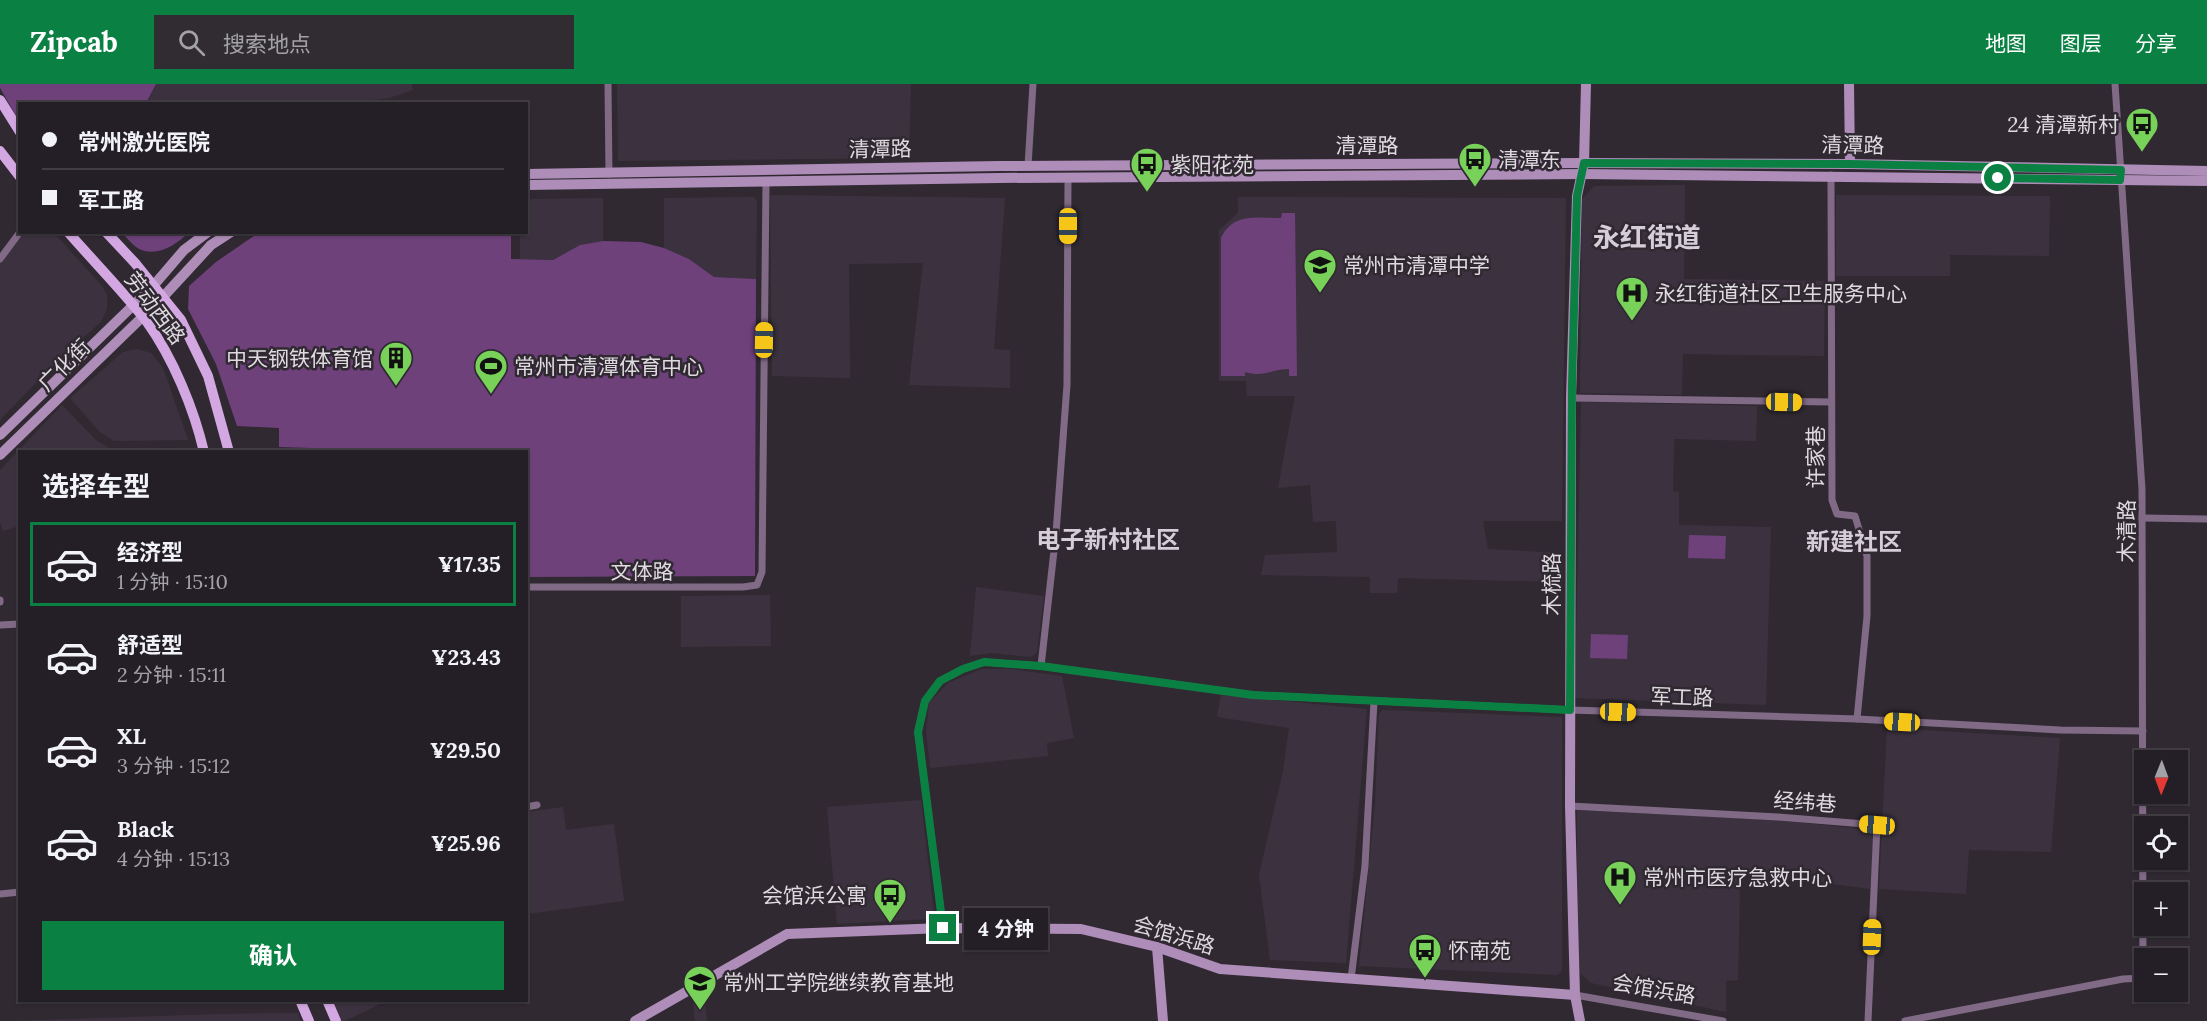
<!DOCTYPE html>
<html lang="zh">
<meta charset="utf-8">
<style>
:root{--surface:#241f26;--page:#302c32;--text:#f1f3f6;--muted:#a3a2a7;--line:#413d43;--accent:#0b8043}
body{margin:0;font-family:Lora,"Noto Sans SC",serif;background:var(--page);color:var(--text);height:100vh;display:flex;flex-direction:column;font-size:22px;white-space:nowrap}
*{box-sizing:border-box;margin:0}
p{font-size:20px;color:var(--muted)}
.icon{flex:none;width:33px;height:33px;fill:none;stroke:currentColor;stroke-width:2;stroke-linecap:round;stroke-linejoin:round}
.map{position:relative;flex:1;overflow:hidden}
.drawer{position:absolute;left:18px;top:366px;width:510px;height:552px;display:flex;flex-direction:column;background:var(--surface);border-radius:0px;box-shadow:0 2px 4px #0004,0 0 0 2px var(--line)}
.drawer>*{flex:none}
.guide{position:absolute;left:18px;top:18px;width:510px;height:132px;border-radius:0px;box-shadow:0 2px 4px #0004,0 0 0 2px var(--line);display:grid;align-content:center;height:132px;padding:0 24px;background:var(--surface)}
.needle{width:39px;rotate:181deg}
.fabs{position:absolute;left:2134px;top:666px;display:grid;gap:12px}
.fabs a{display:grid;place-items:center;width:54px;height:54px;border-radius:0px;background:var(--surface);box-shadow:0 2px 4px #0004,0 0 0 2px var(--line);font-size:30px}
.end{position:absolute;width:27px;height:27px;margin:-14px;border:8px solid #0b8043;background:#fff;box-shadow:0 0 0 3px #fff}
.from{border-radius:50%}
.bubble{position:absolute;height:42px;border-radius:0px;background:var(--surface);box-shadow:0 2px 4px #0004,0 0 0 2px var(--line);font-size:20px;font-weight:700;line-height:42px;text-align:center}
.car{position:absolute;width:18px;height:36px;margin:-18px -9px;border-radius:8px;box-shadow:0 0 4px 2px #0007;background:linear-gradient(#f5c518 24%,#345 0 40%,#f5c518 0 76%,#345 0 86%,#f5c518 0)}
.guide b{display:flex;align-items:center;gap:21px;height:57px;font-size:22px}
.guide b+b{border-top:2px solid var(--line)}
.guide i{width:15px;height:15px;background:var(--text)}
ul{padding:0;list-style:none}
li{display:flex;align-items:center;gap:18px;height:84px;margin:0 12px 9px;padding:0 12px;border:3px solid transparent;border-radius:0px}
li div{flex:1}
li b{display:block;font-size:22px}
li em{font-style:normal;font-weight:700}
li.on{border-color:var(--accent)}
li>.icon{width:54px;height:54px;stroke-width:1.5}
h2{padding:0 24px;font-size:27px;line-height:72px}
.primary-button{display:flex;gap:12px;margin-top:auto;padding:12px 24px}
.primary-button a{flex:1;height:69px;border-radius:0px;background:var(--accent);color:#fff;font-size:24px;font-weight:700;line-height:69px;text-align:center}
header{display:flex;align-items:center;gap:36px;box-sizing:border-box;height:84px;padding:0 30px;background:var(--accent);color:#fff}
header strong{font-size:28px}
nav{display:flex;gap:33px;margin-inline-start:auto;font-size:21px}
.search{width:420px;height:54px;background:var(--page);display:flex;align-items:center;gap:15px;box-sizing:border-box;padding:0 21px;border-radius:0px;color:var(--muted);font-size:22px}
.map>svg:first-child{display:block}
.built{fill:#3c323f}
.green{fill:#6e417b}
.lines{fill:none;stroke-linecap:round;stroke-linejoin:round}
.street{stroke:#806a86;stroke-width:7}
.secondary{stroke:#af8db9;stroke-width:10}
.primary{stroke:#d3a7e1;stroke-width:10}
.route{stroke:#0b8043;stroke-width:8}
.labels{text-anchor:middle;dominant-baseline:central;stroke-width:5;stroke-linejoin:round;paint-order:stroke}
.poi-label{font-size:21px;fill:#dedadf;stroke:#302932;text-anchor:start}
.street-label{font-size:21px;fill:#dedadf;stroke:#302932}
.quarter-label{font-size:24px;font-weight:bold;fill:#d5cdd7;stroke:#302932}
.district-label{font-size:27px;font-weight:bold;fill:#d5cdd7;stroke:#302932}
</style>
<header>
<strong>Zipcab</strong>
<div class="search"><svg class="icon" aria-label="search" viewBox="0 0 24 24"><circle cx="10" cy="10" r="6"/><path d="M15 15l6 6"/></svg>搜索地点</div>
<nav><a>地图</a><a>图层</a><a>分享</a></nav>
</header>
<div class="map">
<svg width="2207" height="937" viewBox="0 0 2207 937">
<rect width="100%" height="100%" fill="#302932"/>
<g class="built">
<path d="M156,0h256l1,6 -24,8 -48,6h-193l-1,-3z"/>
<path d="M617,0h294l-2,74 -291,3z"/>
<path d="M1685,101l-1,94 141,2 -1,75 -141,-2 -1,41 -102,-2 2,-194 12,-13z"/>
<path d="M770,111l235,3 -11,151 16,1v38l-101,-3 14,-122 -74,1 1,114 -78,-2z"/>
<path d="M1836,111l214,1 -1,60 -99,-1v21h-114z"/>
<path d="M754,113l3,4 -1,78 -42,-2 -25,-18 -25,-11v-50z"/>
<path d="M1238,113l328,1 -4,323h-79l5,28 74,4 -1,29 -163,-4 -1,15h-27v-16l-109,-2 4,-20 72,-3 -1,-31 -23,1 -3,-37 -32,3 17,-92h-48l-1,-15h-27v-151l19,-17z"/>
<path d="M603,114v43l-23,4 -27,15 -33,-1v-26l6,-1 1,-29 4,-4z"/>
<path d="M22,149h32l49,54 4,9v13l-6,13 -42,37 -59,61v-157z"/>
<path d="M138,265l13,4 12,15 25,72 -74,1 -14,-9 -30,-34 53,-46z"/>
<path d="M1581,318l176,4 -1,35 -82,-2 -1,52 6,1v33l92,2 -5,178 -191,-7z"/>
<path d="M62,321l35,36 18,10 -95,1 -1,74 -16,5 -3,-9v-52z"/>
<path d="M976,503l68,9 -7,57 -6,4 -40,-4 -21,3z"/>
<path d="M770,511l1,51 -90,1v-51z"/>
<path d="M981,585h30l51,7 12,62 -27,5 1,13 -118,12 -4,-37 3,-28 19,-20z"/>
<path d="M1221,611l146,14 -21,254 -76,-3 -11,-85 24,-104 6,-43 -72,-11z"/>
<path d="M1383,626l179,7v254l-5,4 -198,-9 16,-163 4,-89z"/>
<path d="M1887,644l173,10 -9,114 -82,-2 -3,44 -87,-5z"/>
<path d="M921,716l13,112 -4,7 -93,5 -10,-117z"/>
<path d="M563,723l3,23 48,-6 10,77 -97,13v-102z"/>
<path d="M1577,726l198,10 97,10 3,2 -5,57 -126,-17 -4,12 -2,96 -12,1v31l-135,-29 -11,-10 -3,-43z"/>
<path d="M704,910l3,27h-12l-2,-21z"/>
<path d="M334,917h52l-41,20h-4z"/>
<path d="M298,929l3,8h-290l209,-7z"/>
</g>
<g class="green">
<path d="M0,0h156l-9,17 1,2 -128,1 -1,17 -19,-33z"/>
<path d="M1282,129h13l2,163h-8v-7c-18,0 -25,9 -44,3v4h-24v-138c12,-26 36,-20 60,-20z"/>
<path d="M122,149h66c-13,13 -34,26 -52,14 -5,-4 -10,-10 -14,-14z"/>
<path d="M258,149h253v26l42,1 27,-15 23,-4 38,1 23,6 25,11 25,18 42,2 -1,297 -228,1 -1,-125h-183v-3l-64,-2v-19l-42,-2 -21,-62 -28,-55 1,-23 27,-24z"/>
<path d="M1689,451l37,1 -1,23 -37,-1z"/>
<path d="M1591,550l37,1 -1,24 -37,-1z"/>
</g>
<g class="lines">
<g class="street">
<path d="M608,0l1,90"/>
<path d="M1028,82l5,-82"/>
<path d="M1831,91l1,325 5,14 18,2 12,40v60l-10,103"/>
<path d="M0,175l20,-27"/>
<path d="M1571,314l260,4"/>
<path d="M2142,434l65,1"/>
<path d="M526,503h217l14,-2 5,-13 4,-390"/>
<path d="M0,516v2"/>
<path d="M0,541l20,-1"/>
<path d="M1041,582l15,-133 11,-148 1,-207"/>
<path d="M1570,722l208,11 99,8 -9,196"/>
<path d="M526,723l11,-2"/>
<path d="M0,810l20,-2"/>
<path d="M943,844l-25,-196 7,-31 15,-20 23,-12 21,-7 57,4 212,29 317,15 287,9 203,11 83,1"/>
<path d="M1351,895l14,-113 9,-165"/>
<path d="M1575,911l148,26"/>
<path d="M1905,937l218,-42 20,-1 -1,-489 -27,-405"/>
</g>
<g class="secondary">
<path d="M1849,0l1,80"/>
<path d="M526,90l473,-8 585,-3 266,1 357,7"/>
<path d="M526,101l473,-7 583,-4 625,7"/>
<path d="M0,351l154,-150 30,-35 24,-18"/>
<path d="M0,371l163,-158 48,-52 20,-13"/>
<path d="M1157,863l6,74"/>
<path d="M635,937l152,-87 156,-6 138,1 76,18 63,22 355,26"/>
<path d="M1580,937l-5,-26 -5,-189 1,-408 6,-202 7,-33 2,-79"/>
</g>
<g class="primary">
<path d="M0,16l20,32"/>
<path d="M0,67l20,26"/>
<path d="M68,148c26,30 55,59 79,90 26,36 47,87 57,130"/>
<path d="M106,148l29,31 46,57 27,56 21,76"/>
<path d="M300,916l9,21"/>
<path d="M327,916l9,21"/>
</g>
</g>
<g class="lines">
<path class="route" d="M943,844l-25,-196 7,-31 15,-20 23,-12 21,-7 57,4 212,29 317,15 2,-326 5,-188 7,-33 266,1 271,6 -1,10 -122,-2"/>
</g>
<defs>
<g id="bus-pin" transform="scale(1.725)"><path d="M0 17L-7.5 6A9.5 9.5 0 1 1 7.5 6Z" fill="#78d158" stroke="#302932"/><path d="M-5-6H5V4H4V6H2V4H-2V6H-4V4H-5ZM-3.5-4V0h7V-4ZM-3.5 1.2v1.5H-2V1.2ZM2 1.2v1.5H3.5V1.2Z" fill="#111"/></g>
<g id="school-pin" transform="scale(1.725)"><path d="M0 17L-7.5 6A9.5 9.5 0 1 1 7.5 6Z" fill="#78d158" stroke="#302932"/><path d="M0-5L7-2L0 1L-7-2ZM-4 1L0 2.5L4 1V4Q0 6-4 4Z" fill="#111"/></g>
<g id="hospital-pin" transform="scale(1.725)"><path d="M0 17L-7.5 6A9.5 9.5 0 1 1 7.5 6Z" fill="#78d158" stroke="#302932"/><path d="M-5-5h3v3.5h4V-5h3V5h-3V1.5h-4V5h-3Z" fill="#111"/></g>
<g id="building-pin" transform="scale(1.725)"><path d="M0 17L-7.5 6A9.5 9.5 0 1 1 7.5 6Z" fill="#78d158" stroke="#302932"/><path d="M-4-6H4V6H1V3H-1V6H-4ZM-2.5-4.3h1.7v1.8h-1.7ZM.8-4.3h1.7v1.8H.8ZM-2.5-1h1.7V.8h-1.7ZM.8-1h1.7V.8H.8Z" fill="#111"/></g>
<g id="stadium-pin" transform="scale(1.725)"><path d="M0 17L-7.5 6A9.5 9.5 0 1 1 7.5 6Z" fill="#78d158" stroke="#302932"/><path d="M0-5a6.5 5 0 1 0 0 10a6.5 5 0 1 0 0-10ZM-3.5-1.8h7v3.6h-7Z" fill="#111"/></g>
</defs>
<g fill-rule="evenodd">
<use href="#bus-pin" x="2142" y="40"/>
<use href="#bus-pin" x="1475" y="75"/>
<use href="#bus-pin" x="1147" y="80"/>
<use href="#school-pin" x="1320" y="181"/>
<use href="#hospital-pin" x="1632" y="209"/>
<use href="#building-pin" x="396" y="274"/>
<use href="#stadium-pin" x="491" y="282"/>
<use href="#hospital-pin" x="1620" y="793"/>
<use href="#bus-pin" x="890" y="811"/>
<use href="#bus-pin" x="1425" y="866"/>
<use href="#school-pin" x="700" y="898"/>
</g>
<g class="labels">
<g class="poi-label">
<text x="2119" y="40" text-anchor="end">24 清潭新村</text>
<text x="1498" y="75">清潭东</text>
<text x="1170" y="80">紫阳花苑</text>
<text x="1343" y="181">常州市清潭中学</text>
<text x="1655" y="209">永红街道社区卫生服务中心</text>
<text x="373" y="274" text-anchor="end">中天钢铁体育馆</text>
<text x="514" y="282">常州市清潭体育中心</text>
<text x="1643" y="793">常州市医疗急救中心</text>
<text x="867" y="811" text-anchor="end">会馆浜公寓</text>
<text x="1448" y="866">怀南苑</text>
<text x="723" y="898">常州工学院继续教育基地</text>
</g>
<g class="street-label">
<text x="1367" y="61">清潭路</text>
<text transform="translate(1853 61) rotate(1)">清潭路</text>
<text transform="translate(880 65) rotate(-1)">清潭路</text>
<text transform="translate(155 224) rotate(53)">劳动西路</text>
<text transform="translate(64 281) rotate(-45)">广化街</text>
<text transform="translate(1815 373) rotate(-90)">许家巷</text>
<text transform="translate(2126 447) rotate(-90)">木清路</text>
<text x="642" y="487">文体路</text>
<text transform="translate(1551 500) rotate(-90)">木梳路</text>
<text transform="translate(1682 613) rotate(2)">军工路</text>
<text transform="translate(1805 718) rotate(4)">经纬巷</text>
<text transform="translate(1174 851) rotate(17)">会馆浜路</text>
<text transform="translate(1654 905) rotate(10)">会馆浜路</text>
</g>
<g class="quarter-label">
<text x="1108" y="455">电子新村社区</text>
<text x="1854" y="457">新建社区</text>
</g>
<g class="district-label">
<text x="1647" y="153">永红街道</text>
</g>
</g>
</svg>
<div class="fabs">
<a><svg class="needle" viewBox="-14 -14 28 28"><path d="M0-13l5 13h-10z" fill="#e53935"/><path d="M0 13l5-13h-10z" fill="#a3a2a7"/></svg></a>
<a><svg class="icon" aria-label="locate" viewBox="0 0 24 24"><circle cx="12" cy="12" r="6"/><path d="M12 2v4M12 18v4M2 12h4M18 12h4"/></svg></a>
<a>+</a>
<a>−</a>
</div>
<i class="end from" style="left:1998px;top:94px"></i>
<i class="end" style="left:943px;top:844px"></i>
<div class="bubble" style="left:964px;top:824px;width:84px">4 分钟</div>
<i class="car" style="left:1068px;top:142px;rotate:180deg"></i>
<i class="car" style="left:764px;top:256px;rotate:1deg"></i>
<i class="car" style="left:1784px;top:318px;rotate:91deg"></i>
<i class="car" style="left:1618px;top:628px;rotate:92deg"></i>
<i class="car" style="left:1902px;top:638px;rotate:273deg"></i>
<i class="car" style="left:1877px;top:741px;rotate:275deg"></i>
<i class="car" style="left:1872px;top:853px;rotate:2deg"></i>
<div class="guide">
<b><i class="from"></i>常州激光医院</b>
<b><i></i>军工路</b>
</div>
<section class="drawer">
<h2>选择车型</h2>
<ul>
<li class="on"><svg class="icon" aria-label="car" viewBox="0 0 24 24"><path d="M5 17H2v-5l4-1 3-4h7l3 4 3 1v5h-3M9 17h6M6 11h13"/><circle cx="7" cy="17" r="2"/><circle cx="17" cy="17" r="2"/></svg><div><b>经济型</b><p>1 分钟 · 15:10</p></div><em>¥17.35</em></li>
<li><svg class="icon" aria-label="car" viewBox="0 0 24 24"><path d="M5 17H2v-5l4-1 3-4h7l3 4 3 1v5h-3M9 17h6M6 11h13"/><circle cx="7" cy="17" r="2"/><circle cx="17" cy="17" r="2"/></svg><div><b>舒适型</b><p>2 分钟 · 15:11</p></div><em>¥23.43</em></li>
<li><svg class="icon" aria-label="car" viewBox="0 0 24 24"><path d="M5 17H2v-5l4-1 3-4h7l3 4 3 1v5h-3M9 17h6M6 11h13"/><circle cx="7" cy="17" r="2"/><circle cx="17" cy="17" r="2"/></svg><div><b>XL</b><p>3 分钟 · 15:12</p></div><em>¥29.50</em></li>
<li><svg class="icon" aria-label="car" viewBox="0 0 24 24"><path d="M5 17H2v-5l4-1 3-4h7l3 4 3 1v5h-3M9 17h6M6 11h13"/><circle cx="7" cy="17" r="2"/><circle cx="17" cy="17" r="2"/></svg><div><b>Black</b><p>4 分钟 · 15:13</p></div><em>¥25.96</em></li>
</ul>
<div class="primary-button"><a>确认</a></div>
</section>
</div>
